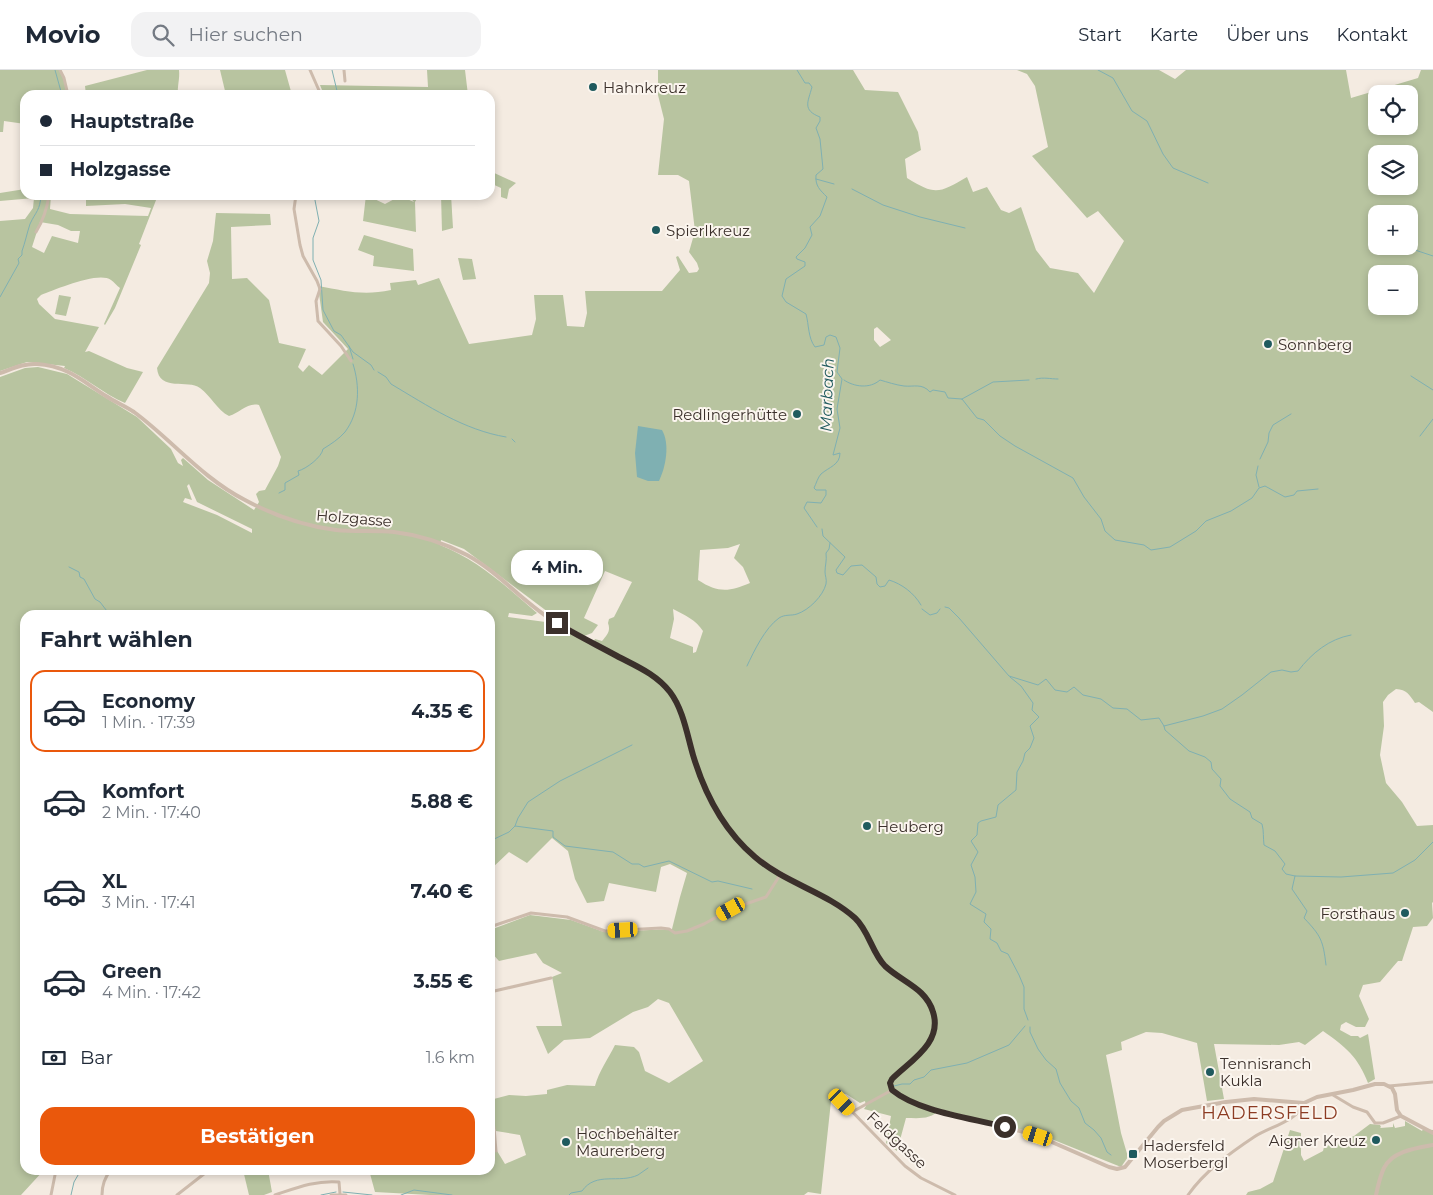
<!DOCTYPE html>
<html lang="de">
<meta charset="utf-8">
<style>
:root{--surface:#fff;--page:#f2f2f3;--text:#1f2937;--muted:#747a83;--line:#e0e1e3;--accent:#ea580c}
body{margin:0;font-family:Montserrat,sans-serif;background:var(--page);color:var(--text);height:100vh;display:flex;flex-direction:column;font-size:19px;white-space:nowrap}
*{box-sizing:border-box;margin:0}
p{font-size:16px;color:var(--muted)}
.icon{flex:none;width:28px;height:28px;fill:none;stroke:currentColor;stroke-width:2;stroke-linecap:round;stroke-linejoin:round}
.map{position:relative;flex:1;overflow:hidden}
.details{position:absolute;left:20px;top:540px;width:475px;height:565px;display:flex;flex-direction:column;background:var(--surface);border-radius:15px;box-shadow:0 2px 8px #0003}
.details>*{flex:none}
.banner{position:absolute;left:20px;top:20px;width:475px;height:110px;border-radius:15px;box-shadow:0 2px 8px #0003;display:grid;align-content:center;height:110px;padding:0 20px;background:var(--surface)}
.fabs{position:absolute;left:1368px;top:15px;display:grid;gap:10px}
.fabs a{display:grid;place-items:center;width:50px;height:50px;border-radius:10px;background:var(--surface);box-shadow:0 2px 8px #0003;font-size:25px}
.end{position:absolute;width:22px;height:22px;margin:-11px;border:6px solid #3b302b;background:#fff;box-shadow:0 0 0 2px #fff}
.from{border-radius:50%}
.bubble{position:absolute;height:35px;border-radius:15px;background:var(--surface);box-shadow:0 2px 8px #0003;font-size:16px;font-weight:700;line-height:35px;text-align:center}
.car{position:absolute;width:15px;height:30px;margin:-15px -8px;border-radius:6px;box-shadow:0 0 4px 1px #0007;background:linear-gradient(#f5c518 24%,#345 0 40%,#f5c518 0 76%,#345 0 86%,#f5c518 0)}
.banner b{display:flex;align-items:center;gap:18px;height:48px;font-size:19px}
.banner b+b{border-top:1px solid var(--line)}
.banner i{width:12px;height:12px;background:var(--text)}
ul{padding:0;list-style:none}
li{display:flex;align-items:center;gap:15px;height:82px;margin:0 10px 8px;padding:0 10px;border:2px solid transparent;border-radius:15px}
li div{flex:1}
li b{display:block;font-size:19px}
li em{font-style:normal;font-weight:700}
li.selected{border-color:var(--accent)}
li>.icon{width:45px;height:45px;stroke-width:1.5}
h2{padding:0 20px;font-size:22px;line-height:60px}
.pay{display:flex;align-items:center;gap:12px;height:55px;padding:0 20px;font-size:19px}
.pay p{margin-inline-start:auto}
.button{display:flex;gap:10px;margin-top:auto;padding:10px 20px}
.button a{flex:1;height:58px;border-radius:15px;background:var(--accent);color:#fff;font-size:20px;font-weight:700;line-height:58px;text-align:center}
header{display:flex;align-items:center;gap:30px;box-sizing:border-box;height:70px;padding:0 25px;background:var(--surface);border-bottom:1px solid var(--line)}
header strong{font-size:24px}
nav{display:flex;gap:28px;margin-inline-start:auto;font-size:18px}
.search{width:350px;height:45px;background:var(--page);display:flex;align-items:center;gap:12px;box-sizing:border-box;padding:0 18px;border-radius:15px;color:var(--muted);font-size:19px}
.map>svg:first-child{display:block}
.green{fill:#b8c4a0;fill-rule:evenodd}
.water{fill:#7fb0b2}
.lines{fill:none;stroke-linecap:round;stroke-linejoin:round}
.stream{stroke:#7fb0b2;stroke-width:1}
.minor{stroke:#cdbbac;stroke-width:3}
.tertiary{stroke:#cdbbac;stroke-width:4}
.route{stroke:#3b302b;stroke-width:6}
.poi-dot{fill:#1f5a5e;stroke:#fbf5ee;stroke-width:2}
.labels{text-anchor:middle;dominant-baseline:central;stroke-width:4;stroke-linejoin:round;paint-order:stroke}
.poi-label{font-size:15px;fill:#3b302b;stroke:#fbf5ee;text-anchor:start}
.street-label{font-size:15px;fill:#3b302b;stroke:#fbf5ee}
.water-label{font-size:16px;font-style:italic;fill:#1f5a5e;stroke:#fbf5ee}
.quarter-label{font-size:18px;letter-spacing:1px;fill:#8c3b22;stroke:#fbf5ee}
</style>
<header>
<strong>Movio</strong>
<div class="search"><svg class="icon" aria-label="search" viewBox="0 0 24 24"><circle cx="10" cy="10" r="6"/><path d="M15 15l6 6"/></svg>Hier suchen</div>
<nav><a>Start</a><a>Karte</a><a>Über uns</a><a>Kontakt</a></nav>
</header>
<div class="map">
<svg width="1433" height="1125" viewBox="0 0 1433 1125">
<rect width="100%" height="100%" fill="#f4ebe1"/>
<g class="green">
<path d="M0,0h61l7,25h-43v29l-21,-3 -1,11h-3z"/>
<path d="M147,0h32c1,9 -2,16 -1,25h-92l-1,-9z"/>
<path d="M220,0h65l7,25h-66z"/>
<path d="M427,0h38l3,25h-144l-4,-10 108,2z"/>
<path d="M658,0h195l12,20 33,2 20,40 3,18 -16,9 2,19c29,18 32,15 60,-1l6,15 14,-5 14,23 8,3 12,-6 15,43 14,18 28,5 16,20 30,-52 -26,-30 -11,7 -55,-62 16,-9 -13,-61 -8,-12 -10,-4h142l16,9 11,-9h160l5,28 67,-20 3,-8h12v642l-14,-10 -4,1c-6,-9 -8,-13 -19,-14l-8,6 -5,7 1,24 -4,29 6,28 16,19 15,24 16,-1v77l-1,1 1,15 -6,8 -14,1 -11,34h-4l-18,21 -17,3 -4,11 10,23 -4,8h-9l-10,-5 -5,3 -1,5 11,6h7l2,2 8,-4 7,45 -7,4c-10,-26 -22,-36 -45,-52l-18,14 -6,-3 -20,3 -65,-1 10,55 -17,2 -10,-58 -35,-10 -16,-1 -25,10 1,8 -16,5 15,78 7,24 -7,10 -82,-33 -99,-25c-9,11 -21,9 -34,9l-9,33 -11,-8 5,-27 -27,-7 2,-3 -1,-5 -5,2 -14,-9 -14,-2 -11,102 -13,-2 -4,3h-374l-55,-3 -6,-22h121v-23l4,-1 11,18 21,-9 -6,-20 -24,-4 -6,-13v-18l19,-5 17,1 21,-2v-4l20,-5 28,1c4,-15 13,-27 20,-41l19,2 5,5 6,19 24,12 34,-22 -34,-58 -11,-4 -10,8 -15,5 -43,26 -26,2 -16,14 -12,-28h26l-10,-49 10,-4 -19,-10 -7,-10 -37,8 -9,-10v-21l40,-15 41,5 33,12 68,-3 8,-32 7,-24 -17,-9 -9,3 -5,25 -47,-9 -5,18 -17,2 -12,-24 -7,-28 -16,-13 -25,25 -18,-11 -19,18v-255h-465v555h19l-23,25h-21v-818l25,-9 13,-1 29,7 70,43 34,32 7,14 5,3 -2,-6 2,-2 25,22 46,30 5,-8 -3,-8 3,-3 6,-1 13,-24 3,-9 -22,-52c-12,-3 -19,8 -30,11 -12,-6 -18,-20 -29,-28 -12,-9 -41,4 -43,-20l52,-85 1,-10 -3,-12 6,-20 3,-28 54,1 1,11 -40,2 1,52 15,-1 22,22 10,43 27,6 -8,18 5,5 6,-7 13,10 26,-26 -25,-27 -5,-36c28,5 45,10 73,4l-1,-7 26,-3 2,5 21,-7 30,66 63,-9 4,-16 -2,-24h29l4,31 17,1 3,-14 -2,-22h77l18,-21 -4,-13 2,-1 11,17 8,-1 2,-3 -2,-6 -8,-11 6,-21 -6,-50 -11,-6h-20l6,-56 -6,-24zM1376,24h33v32h-33zM1376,84h33v32h-33zM1376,144h33v32h-33zM1376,204h33v32h-33zM877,257l14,13 -11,7 -6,-7v-11zM189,414l8,18 55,27v4l-35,-18 -34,-13 2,-4 7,2 -5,-14zM441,470l23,9 96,72 24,15 8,-3 6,-8 -14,-7 21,-47 27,11 -18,35 -5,2 -1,4c3,8 -1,12 -6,18l-7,-2 -1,2 8,5 -32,-13 -17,-10 -45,-6 1,-4 23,3 5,-3c-30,-26 -59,-53 -97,-68zM740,474l-6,14 9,9 7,16c-21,9 -32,10 -52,-3l2,-30 28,-2zM673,539c12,6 23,11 30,22l-7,21 -3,1v-6l-23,-9 4,-19z"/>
<path d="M490,101l26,12 -7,6 -2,10 -6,-2v-9l-11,-5z"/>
<path d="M25,119v6h26l-1,14 20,5 78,2 3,-8 -26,-4 -39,2v-6l-7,-5h79l-19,49 2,1 -26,63 -10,17 -1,-1 16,-36c-3,-2 -6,-6 -9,-8 -13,-9 -56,10 -70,15l-4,4 2,5 16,15 44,8 -14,25 4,-1 38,17 16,4 -18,31c-22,-9 -39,-26 -61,-35l1,-2 -38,-4 -27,9v-150l25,-2 8,-11 1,-10 -34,3v-8zM40,152l18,3 13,6h9l-2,12 -26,-7 -8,17 -12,-6z"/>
<path d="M366,125l19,9 15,-8 14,6 -6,-7h11l-4,7 1,30 -53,-11z"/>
<path d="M441,125h10l2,33 -11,3z"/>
<path d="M364,165l49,14 1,22 -41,-5 1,-10 -16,-6z"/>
<path d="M458,188l14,1 4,20 -13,1z"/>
<path d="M59,225l12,2 -5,19 -11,-2z"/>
<path d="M1405,1051l17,10 1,-2 10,1v65h-187l2,-3 12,-3 13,-7 17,-52 11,3v22l3,6 19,-10 1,-4 30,-11 16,-12 10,1 1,2 -1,1 13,-1v-4l2,5 10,-2z"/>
<path d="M243,1100h25l4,22 -8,3h-15z"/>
</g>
<path class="water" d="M638,356l24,4c8,14 4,36 -3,51h-11l-11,-4 -2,-24z"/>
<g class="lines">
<g class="stream">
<path d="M55,0l7,25"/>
<path d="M332,0l6,25"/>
<path d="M797,0l8,13h4l3,4c-4,15 -10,23 8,30v4l-4,7 4,11 3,30 -7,6c-1,11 4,15 11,22l-7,19 -10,11 2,8 -7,13 -9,9 1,2 8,3v4l-19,13 -4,17 4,6 20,12c3,11 2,24 9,33l9,-2 2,-8 4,-2 6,2 4,11 -3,24 5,7 -5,30 3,19 -7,27 7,-2c0,12 -11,14 -19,21 -3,3 -5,10 -7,14l2,2h10v5l-5,8 -14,-1 -3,6 13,19"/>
<path d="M1098,0l15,8 19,33 15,10 16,33 10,14 35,15"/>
<path d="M816,109l18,5"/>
<path d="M852,119l31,16 37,12 45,11"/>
<path d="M314,125l5,26 -6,17v22l8,20 2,30 11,21 7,4 12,17 18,13 3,5"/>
<path d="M1394,182l21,-2 18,6"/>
<path d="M0,227l19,-34 -1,-4 4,-4v-4c3,-8 5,-18 8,-27 6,-13 10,-13 11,-29"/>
<path d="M349,276l4,13"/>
<path d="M378,302l8,5 5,7c37,22 73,46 115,53"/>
<path d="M1411,306l22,14"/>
<path d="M1036,309c8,-2 14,0 22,0"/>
<path d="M844,310c10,7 26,9 36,0 7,2 16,5 24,6 10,1 18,-3 26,6l3,-2 12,2 3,6 14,1 15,19 7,2 16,16 15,10 58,32 11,19 17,22 4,12 10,9 29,5 7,5 19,-3 26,-16 10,-10 25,-10 21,-13 7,-10 6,-2 20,11 9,-2 3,-4 21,-2"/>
<path d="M962,329l31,-17 36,-2"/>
<path d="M1420,366l13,-17"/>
<path d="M512,369l3,3"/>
<path d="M1260,389l8,-17 1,-9 4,-8 18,-11"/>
<path d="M1258,396l-2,9 3,12"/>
<path d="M279,423l6,-3v-7l14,-8 -1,-4c8,-2 24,-14 25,-22 8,-5 16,-10 22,-17 15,-20 15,-46 8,-68"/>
<path d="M822,459l1,7 22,21 -9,13 1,3 6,2 8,-9 11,-1 14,12 1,7 3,3 5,-1 4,-6c13,4 25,13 32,25"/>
<path d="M69,497l10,5 1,5 4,2 11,20 5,3 10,13"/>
<path d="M945,537l4,1 10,10 50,58 29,9 8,-6 9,11 12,2 7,-5 9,8 18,4 12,9 14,1 14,11 18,-2 5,8 1,4 24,21 16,6 6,5 1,7 9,10 -1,7 10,13 20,13 2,6 10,6c2,7 1,14 2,21l11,6 10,13 -3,5 4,5 9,2 46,1 52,-4 22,-13 18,-18"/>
<path d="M922,539l8,6 7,-2 3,-4"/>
<path d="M747,596c7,-15 18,-38 32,-48 6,-4 12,-2 18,-4 12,-4 26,-18 29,-30 1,-5 -1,-8 -1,-12 0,-7 2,-11 1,-19l3,-4 1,-6"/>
<path d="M1010,607l11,9 12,17 -1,7 7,7 -9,9 4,12 -4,10 -5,5 -2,8 -6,11 -1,18 -18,15 -2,12 -15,4 -3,2 -1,12 -6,6 7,11 -7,13 4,12 1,15 -6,12 16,10 -2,8 7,7 -1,10 7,4 4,8 7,3 11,21 5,12v22l4,11"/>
<path d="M1164,656l39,-10 19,-7 20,-14 29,-23 11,-2 9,2 7,-1c14,-18 31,-32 53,-36"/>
<path d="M515,756l3,-8 10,-16 32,-21 72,-36"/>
<path d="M490,771l19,-9 6,-6 38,5v6l12,9 48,6 19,12h7l5,3 25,-6 43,21 6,-1 34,8"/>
<path d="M1295,806l-3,13 15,22 -3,7c17,18 19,22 22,47"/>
<path d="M1030,957v5l8,17 8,11 10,9 4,14 11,18 8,7 6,15 9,7 7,8 6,14 4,3"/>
<path d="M894,1016l8,-2h8l4,-4 10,-3 7,-7 36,-7 42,-18 16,-19"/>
<path d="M343,1122l29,3"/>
<path d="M71,1125l3,-13 7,-12"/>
<path d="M321,1125l15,-3"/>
<path d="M401,1125l13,-5 38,5"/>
<path d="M569,1125l2,-2 11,-2c14,-20 37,-7 56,-16 3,-2 7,-5 10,-7"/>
</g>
<g class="minor">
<path d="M60,0l4,8 4,17"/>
<path d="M310,0l11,25"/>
<path d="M344,0l1,11"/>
<path d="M296,125l-2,14 6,36 3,11 14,25 3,8 -4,12 2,20 23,25 10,15"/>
<path d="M36,162c8,-13 11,-23 13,-37"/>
<path d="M490,857l41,-14 36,4 38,14 56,-3 8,1 6,4 12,-2 17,-7 27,-15 35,-12 14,-22"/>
<path d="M490,922l61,-14"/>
<path d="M1389,1016l44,-4"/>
<path d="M834,1023l71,73 16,12 34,17"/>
<path d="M1333,1025l20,12 14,5 8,11h8l18,-7"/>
<path d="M852,1042l40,-22"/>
<path d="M490,1055l4,2 2,24"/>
<path d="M51,1125l5,-25"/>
<path d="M102,1125c0,-10 2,-17 9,-25"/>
<path d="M177,1125l32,-25"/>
<path d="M275,1125c21,-7 41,-15 64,-13l1,12"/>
<path d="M331,1125h15"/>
<path d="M1188,1125c17,-24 42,-42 66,-58 15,-10 44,-16 50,-34"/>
</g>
<g class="tertiary">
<path d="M0,303c12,-4 24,-10 37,-9 31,2 45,17 69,32 9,6 19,10 28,16 38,28 68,66 111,88 28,15 59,26 91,30 19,2 39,0 58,2 26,3 50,11 73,23 31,17 53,44 82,63 23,16 49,28 73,41 14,7 28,13 39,23 27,25 28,67 41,100 9,24 23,46 42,64 31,31 74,43 108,70 17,14 20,38 36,52 16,14 38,22 45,44 10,30 -22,49 -41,67l-2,4 2,7 13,9 33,12 67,16 33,9 71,31 8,2 8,-2 33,-40 6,-6 18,-11 44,-8 28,-3 50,4 13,-6 36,-7 22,-6h9l8,4 3,6 2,16 4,6 32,17"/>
<path d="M1376,1125c2,-9 4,-19 8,-27 8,-17 33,-20 49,-23"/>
</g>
</g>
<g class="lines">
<path class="route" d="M557,553c19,12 40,22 60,33 19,10 39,18 53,36 13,17 17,42 23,63 12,40 30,75 62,102 30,26 71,35 100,61 14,13 17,35 30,48 17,16 41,22 48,46 10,31 -23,49 -41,67l-2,4 2,7c27,22 79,28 113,37"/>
</g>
<g class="poi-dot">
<circle cx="593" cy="17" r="5"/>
<circle cx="656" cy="160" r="5"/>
<circle cx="1268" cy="274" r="5"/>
<circle cx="797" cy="344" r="5"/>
<circle cx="867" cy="756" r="5"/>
<circle cx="1405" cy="843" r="5"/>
<circle cx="1210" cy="1002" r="5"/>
<circle cx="1376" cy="1070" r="5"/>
<circle cx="566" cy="1072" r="5"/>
<rect x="1128" y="1079" width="10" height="10" rx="2.5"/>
</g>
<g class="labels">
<g class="poi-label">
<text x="603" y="17">Hahnkreuz</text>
<text x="666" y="160">Spierlkreuz</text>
<text x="1278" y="274">Sonnberg</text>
<text x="787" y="344" text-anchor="end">Redlingerhütte</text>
<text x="877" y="756">Heuberg</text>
<text x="1395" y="843" text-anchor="end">Forsthaus</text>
<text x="1220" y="993">Tennisranch<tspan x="1220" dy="17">Kukla</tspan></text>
<text x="576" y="1063">Hochbehälter<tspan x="576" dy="17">Maurerberg</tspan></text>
<text x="1366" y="1070" text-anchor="end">Aigner Kreuz</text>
<text x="1143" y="1075">Hadersfeld<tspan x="1143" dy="17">Moserbergl</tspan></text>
</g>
<g class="street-label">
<text transform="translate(354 448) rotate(5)">Holzgasse</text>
<text transform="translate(897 1070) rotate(43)">Feldgasse</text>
</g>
<g class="water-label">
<text transform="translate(827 325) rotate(-88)">Marbach</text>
</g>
<g class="quarter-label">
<text x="1270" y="1043">HADERSFELD</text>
</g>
</g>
</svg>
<div class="fabs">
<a><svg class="icon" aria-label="locate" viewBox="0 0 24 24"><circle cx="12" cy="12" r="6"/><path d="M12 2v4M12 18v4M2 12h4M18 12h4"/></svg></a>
<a><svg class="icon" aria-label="layers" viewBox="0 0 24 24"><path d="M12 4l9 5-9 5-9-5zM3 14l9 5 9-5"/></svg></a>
<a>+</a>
<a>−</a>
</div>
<i class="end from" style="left:1005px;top:1057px"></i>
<i class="end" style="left:557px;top:553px"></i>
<div class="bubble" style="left:511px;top:480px;width:92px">4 Min.</div>
<i class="car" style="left:731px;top:839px;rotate:241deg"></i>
<i class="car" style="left:623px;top:860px;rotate:267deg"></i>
<i class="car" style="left:842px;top:1032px;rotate:136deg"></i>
<i class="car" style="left:1038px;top:1066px;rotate:288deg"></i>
<div class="banner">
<b><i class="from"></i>Hauptstraße</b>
<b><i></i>Holzgasse</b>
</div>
<section class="details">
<h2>Fahrt wählen</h2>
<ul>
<li class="selected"><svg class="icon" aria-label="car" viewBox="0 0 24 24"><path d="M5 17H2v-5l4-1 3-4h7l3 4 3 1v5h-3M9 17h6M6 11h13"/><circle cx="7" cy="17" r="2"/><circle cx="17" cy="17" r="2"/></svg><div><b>Economy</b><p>1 Min. · 17:39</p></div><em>4.35 €</em></li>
<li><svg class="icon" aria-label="car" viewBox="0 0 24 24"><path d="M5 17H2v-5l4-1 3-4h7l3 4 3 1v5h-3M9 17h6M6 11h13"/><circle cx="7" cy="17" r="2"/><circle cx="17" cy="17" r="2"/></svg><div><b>Komfort</b><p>2 Min. · 17:40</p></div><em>5.88 €</em></li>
<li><svg class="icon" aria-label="car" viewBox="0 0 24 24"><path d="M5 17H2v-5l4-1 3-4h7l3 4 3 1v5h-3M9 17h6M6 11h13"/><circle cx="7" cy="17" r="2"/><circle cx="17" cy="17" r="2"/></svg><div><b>XL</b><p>3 Min. · 17:41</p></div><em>7.40 €</em></li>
<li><svg class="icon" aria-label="car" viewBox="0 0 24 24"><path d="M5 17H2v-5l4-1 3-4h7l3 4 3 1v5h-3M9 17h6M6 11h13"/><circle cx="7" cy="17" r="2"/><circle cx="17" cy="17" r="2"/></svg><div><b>Green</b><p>4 Min. · 17:42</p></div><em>3.55 €</em></li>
</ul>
<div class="pay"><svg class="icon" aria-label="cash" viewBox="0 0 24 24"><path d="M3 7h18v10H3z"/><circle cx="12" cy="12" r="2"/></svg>Bar<p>1.6 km</p></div>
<div class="button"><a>Bestätigen</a></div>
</section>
</div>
